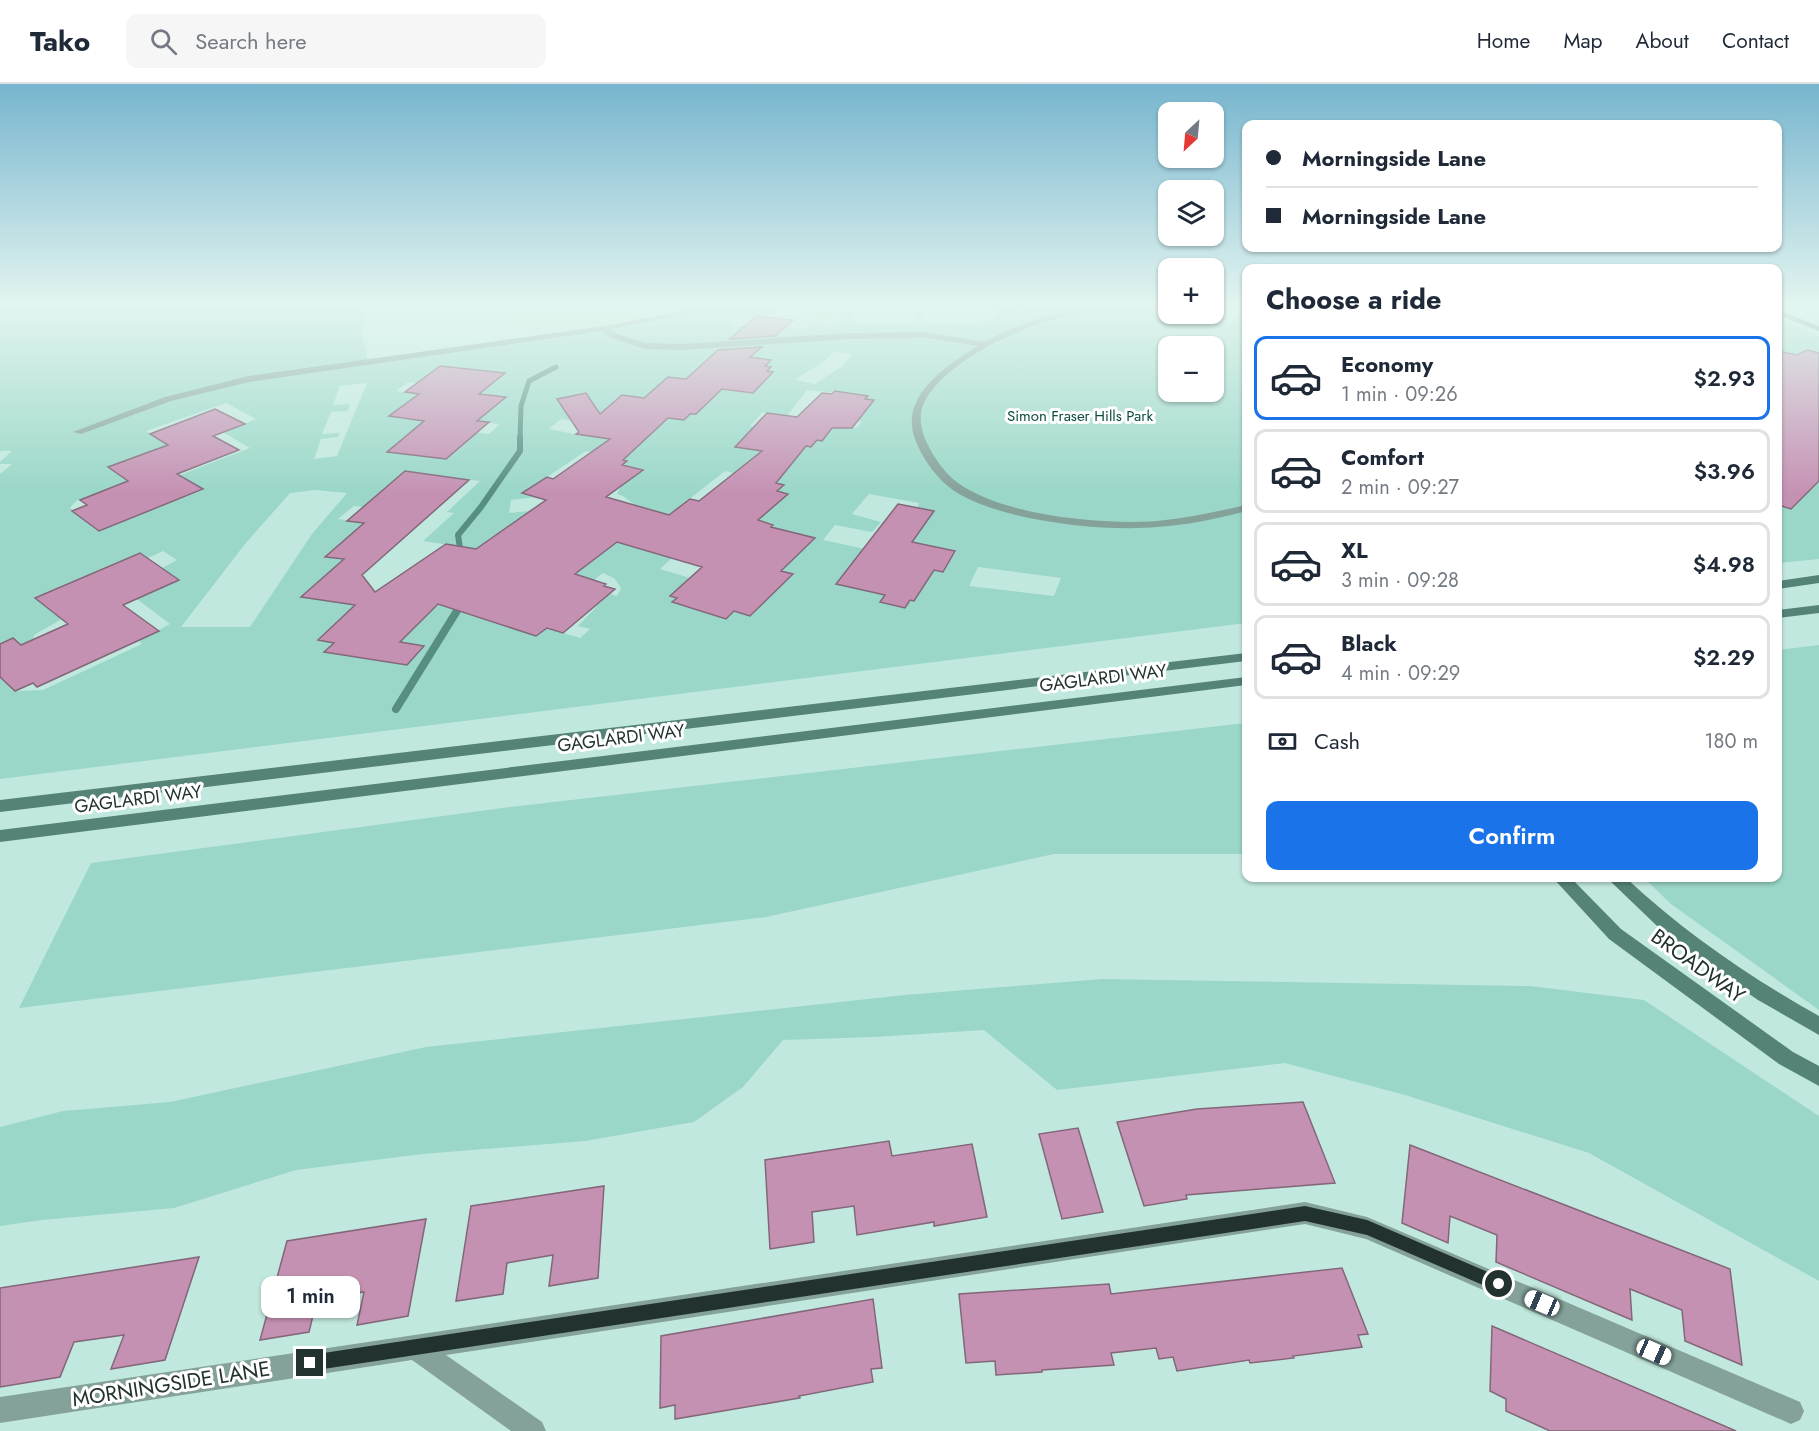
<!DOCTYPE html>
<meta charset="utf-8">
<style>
:root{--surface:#fff;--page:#f6f6f7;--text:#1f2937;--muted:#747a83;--line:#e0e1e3;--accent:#1a73e8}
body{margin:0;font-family:Jost,sans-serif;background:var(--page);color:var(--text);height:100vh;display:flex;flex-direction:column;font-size:22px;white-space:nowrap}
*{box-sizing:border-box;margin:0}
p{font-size:20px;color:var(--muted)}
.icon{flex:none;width:33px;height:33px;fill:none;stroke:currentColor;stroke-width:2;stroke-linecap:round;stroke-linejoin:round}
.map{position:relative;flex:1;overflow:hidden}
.drawer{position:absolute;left:1242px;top:180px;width:540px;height:618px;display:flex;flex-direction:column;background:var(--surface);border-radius:12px;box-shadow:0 2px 4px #0004}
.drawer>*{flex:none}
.guide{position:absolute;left:1242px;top:36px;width:540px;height:132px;border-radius:12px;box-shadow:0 2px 4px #0004;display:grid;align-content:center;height:132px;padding:0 24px;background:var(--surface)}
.needle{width:39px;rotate:206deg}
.fabs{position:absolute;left:1158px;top:18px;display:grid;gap:12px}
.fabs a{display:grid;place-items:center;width:66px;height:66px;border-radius:12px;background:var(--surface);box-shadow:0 2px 4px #0004;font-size:30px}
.end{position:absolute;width:27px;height:27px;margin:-14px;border:8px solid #22322e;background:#fff;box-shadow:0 0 0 3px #fff}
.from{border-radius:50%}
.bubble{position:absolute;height:42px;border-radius:12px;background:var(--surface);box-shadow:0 2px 4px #0004;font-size:20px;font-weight:600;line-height:42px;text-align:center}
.car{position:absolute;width:18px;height:36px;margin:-18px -9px;border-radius:8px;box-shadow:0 0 4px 2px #0007;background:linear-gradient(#fff 24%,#345 0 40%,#fff 0 76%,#345 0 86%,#fff 0)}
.guide b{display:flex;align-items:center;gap:21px;height:57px;font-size:22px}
.guide b+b{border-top:2px solid var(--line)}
.guide i{width:15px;height:15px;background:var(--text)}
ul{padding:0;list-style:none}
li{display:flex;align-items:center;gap:18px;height:84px;margin:0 12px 9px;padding:0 12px;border:3px solid var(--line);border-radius:12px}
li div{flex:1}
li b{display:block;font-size:22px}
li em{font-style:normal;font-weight:600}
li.current{border-color:var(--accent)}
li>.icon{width:54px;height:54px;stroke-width:1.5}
h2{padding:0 24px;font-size:27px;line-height:72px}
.pay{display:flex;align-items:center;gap:15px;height:66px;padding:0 24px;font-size:22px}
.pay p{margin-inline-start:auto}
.cta{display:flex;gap:12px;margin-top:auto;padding:12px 24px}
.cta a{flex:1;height:69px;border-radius:12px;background:var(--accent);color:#fff;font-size:24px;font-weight:600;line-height:69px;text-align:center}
header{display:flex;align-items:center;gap:36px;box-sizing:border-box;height:84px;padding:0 30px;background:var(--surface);border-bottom:2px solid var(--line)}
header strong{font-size:28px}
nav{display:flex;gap:33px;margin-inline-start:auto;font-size:21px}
.search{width:420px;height:54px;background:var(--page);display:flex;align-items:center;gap:15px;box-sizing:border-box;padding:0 21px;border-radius:12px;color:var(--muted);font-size:22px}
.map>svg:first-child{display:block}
.green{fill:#9ad7c8;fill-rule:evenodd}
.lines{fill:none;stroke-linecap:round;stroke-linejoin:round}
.stream-far2{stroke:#578e82;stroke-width:5}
.stream-far1{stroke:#578e82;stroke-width:6}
.stream{stroke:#578e82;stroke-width:8}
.building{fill:#c591b3;stroke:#836779;stroke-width:1.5}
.street{fill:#84a19a;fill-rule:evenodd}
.secondary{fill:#568378;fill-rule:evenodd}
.route{fill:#22322e}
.labels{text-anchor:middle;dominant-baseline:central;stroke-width:6;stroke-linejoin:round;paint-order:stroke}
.far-park-label{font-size:15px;fill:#0d4c41;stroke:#fff}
.street-label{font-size:18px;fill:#22322e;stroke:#fff}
.near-street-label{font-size:21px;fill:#22322e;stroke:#fff}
</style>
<header>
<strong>Tako</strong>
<div class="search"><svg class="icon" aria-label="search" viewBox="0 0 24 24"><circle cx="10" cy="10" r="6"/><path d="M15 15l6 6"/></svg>Search here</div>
<nav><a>Home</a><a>Map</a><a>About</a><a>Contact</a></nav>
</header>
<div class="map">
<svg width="1819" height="1347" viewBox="0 0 1819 1347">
<rect width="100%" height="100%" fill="#c1e8de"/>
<g class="green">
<path d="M0,221h365l-3,29 6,28 236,-34 121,-23h67l-1,3 -9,-1 -12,10 -19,-2 -6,5 -10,-1 -5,5 23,4 19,-3 30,4 12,-5 13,4 21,-9 -13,-5 -6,3 -20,-3 7,-5 19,5 13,-5 6,2 -1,10h3l1,4 57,-1 2,-14h6v13l58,1v-3h13v-3h2l-1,-10 15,-2 -2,-1h161v9l29,2 34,9 5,-4 -2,-1 12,-9v312l-1246,156v-102l15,14 28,-1 99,-46 -3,-3 31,-17 -33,-25 42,-19 -17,-12 15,-8 -14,-9 -15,7 -8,-5 -104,44 26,22 -28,16 -2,9 -7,3 -12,-9 -13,6v-170l12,-10h-12v-2l12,-11h-12zM1168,262h46v46h-46zM832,268l21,2 -12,13 -26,17 -19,-4c9,-10 30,-15 36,-28zM742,272l29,4 -6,6 2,5 6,2 -16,16h-35l-26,25 -29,4 -55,40 10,7 20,5 -21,16 -4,8 6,2 12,9 -21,38 -39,31 19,6 9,-7 11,5 7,10 -4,8 -7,-2c-12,10 -21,21 -32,32l12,3 -10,9 -33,-10 -59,-88 42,-29 -21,2 2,-13 26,-3 -14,-4 63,-42 13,3 25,-21 -37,-5 -8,7 -30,-6 12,-10 7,1 7,-6 25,1 47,-17 21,-21 18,2 22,-20 26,4zM504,289l-9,9 -21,-3 -10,13 41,5 -47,22 42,5 -11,10 -24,-3v12l-5,5 -72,4 36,-31 -28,-3 35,-23 -35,-4 12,-9 19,1zM367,299l-30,73 -23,3 7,-20 17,-2 2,-4 -18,1 9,-22 17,-1 2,-7 -17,1 7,-19zM807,306l60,6 -18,23 13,3 -6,6 -13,-2 -3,3 -27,-4 9,16 -5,-1 -6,7 -42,-18 -19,-3 13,-14 24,4zM226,319l30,16 -33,13 27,16 -70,27 23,15 -49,19 -7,-4 -20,15 -27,11 -30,-23 6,-7 14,-5 12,7 34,-18 -27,-18 61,-21 -24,-15zM725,387l58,14 -6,6 11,3 -16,14 -38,6 38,10 -1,3 11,2 -1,42 11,3 -41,31 8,3 -8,8 -17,-5 -8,8 -53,-16 4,-5 -7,-3 12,-10 10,3 5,-8 -37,-11 12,-11 -17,-5 23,-19 -9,-19zM422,390l58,7 -33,31 7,1 -31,28 26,4v48l-30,30 -15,-2 -12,20 26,4 3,5 -14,15 -82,-13 9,-9 -15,-3 47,-34 -65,-9 67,-34 -42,-8 15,-13 10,2 28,-19 -41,-6 16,-13 11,1 26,-24zM315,406l32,3 -35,41 -62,93h-69l64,-83 45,-51zM869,410l50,9 -12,38 49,11 -14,20 -14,-3 -14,32 -4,-1 -5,8 -24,-6 4,-7 9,-40 -71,-15 12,-15 37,7 9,-10 -29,-8zM978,483l83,11 -7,18 -85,-10z"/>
<path d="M1778,235l41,17v53l-41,-1v-11h2l-2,-16z"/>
<path d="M1778,383l41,13v79l-41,4v-51l5,-5 8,2 24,-24 -37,-13z"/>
<path d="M1819,561v365l-148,-106 -27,-26h134v-228z"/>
<path d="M1246,639v131h-192l-288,63 -747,91 72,-145 419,-56z"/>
<path d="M1102,895l428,7 114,14 175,116v165l-230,-128 -184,-58 -120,-32 -228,27 -73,-60 -110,7 -91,3 -40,47 -49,35 -109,19 -163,13 -126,16 -122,38 -132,12 -42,6v-99l63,-16 107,-9 256,-55 479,-52z"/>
</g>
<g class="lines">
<path class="stream-far2" d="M520,355l1,-33 8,-25 27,-14"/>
<g class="stream-far1">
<path d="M461,471l-3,-20 23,-28 39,-56v-14"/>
<path d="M459,523l3,-5"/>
</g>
<path class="stream" d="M396,625l64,-103"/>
</g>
<g class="building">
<path d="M756,232l37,4 -18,16 -45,3z"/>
<path d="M762,263l-12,10 21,3 -6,6 6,1 -4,4 6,1 -20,21 -31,-4 -26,25h-6l-6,6 -16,-2 -45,42 4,1 -5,4 21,5 -37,27 63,18 21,-16 9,2 63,-50 -27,-4 32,-34 30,4 25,-24 10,1 3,-3 33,5 -3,3 9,1 -22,28h-20l-10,13 -5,-1 -6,7 -5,-1 -30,37 8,2 -7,6 11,3 -30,26 15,5 -2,2 44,11 -34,33 12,3 -43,42 -16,-5 -8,8 -54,-17 5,-4 -7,-2 32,-29 -85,-25 -42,32 31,10 -2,2 11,3 -52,44 -16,-5 -11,8 -98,-32 -38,38 24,4 -17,19 -83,-13 10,-9 -16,-3 37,-35 -54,-8 43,-38 -19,-2 39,-34 -17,-2 58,-50 64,9 -107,95 13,17 71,-48 30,5 70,-49 -24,-7 25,-16 6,2 57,-40 -34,-5 3,-2 -22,-33 29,-6 14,21 22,-19 22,3 24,-21 18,2 32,-29z"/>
<path d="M1807,266l12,3v128l-28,28 -13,-4v-154l19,4z"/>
<path d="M440,282l65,7 -26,21 27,3 -29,24 12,1 -43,37 -59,-7 37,-31 -35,-5 30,-22 -14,-2z"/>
<path d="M215,325l30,15 -32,12 26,14 -62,24 26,15 -104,42 -27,-20 15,-6 -7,-5 48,-19 -20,-14 60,-22 -18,-11z"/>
<path d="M898,420l36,7 -22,31 43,9 -12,21 -9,-2 -20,31 -4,-1 -5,8 -25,-6 5,-7 -49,-11z"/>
<path d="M140,469l39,27 -56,25 36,26 -122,56 -4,-4 -18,8 -15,-14v-33l13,-6 8,7 47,-21 -33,-26z"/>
<path d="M1303,1018l32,81 -149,12 1,4 -43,7 -27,-84 80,-13z"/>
<path d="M1078,1044l25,84 -41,7 -23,-85z"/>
<path d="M889,1057l3,15 80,-12 15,73 -53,9v-4l-77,13 -3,-29 -42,6 2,30 -44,7 -5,-89z"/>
<path d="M1410,1061l320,124 12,96 -57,-24 -3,-31 -52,-21 2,31 -136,-58 1,-27 -47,-19 -2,27 -46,-20z"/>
<path d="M604,1102l-6,92 -49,8 4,-31 -46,8 -4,31 -47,7 15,-95z"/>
<path d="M426,1135l-18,97 -51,9 7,-33 -47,7 -8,33 -49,8 27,-99z"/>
<path d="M199,1173l-34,103 -54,9 13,-34 -50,7 -14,35 -60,10v-99z"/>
<path d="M1342,1184l26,66 -10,1 4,12 -69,9 1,2 -44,5 -1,-3 -72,11 -4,-14 -14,2 -3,-11 -45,5 3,12 -72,5v2l-46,3 -1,-14 -29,2 -7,-69 150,-10 2,10z"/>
<path d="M873,1215l9,69 -11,1 2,13 -74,14 1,2 -125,21v-14l-15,3 1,-72z"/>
<path d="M1492,1242l244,105h-186l-44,-20v-12l-16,-8z"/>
</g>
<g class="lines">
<g class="street">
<path d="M713,221h16l-118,24 6,5 29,9 36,1 168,-11 77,-1 57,10 26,-13 31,-11 47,-13h12c-13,9 -36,11 -52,16 -41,13 -96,39 -121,76 -11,17 -6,36 3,52 7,13 16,25 28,34 46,33 144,42 199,38 30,-3 59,-9 89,-16v6c-29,8 -59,14 -89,16 -55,5 -158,-6 -204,-37 -17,-12 -31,-32 -38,-51 -16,-43 31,-73 63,-93l-51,-8 -77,1 -168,11 -37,-1 -34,-11 -9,-7 -353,51 -78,19 -90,33 -8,-2 92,-35 84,-21 355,-50z"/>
<path d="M1305,1118l62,15 433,185 4,9 -4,9 -9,4 -9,-4 -416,-181 -61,-15 -859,131 96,67 4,9h-35l-99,-71 -412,63v-26z"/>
</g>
<g class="secondary">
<path d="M1778,226l41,16v5l-41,-16z"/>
<path d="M1819,491v8l-41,6v-8z"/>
<path d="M1819,521v8l-41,5v-8z"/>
<path d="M1246,569v8l-1246,151v-12z"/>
<path d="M1246,593v8l-1246,157v-12z"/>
<path d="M1553,794h18l50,51 172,123 26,14v20l-40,-22 -170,-125z"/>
<path d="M1607,794h19c58,54 123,99 193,138v19l-61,-35 -53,-36 -49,-39z"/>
</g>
</g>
<linearGradient id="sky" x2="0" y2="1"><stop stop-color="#77b5ce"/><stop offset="0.54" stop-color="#e3f5f0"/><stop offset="1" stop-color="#e3f5f0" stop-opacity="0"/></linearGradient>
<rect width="1819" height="409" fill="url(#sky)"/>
<path class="route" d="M1305,1122l62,14 137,59 2,5 -2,6 -5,2 -132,-57 -62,-14 -995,150 -6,-2 -2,-6 2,-6 6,-2z"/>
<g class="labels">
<g class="far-park-label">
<text x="1080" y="332">Simon Fraser Hills Park</text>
</g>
<g class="street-label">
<text transform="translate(1103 594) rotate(-7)">GAGLARDI WAY</text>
<text transform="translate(621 654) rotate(-7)">GAGLARDI WAY</text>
<text transform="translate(138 715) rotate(-7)">GAGLARDI WAY</text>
</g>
<g class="near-street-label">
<text transform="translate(1698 882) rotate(36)">BROADWAY</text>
<text transform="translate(171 1300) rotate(-9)">MORNINGSIDE LANE</text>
</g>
</g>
</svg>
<div class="fabs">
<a><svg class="needle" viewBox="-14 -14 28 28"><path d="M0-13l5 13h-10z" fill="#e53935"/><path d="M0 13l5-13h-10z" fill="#747a83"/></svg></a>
<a><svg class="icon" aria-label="layers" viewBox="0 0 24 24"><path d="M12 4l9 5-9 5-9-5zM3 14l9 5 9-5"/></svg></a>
<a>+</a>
<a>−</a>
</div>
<i class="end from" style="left:1499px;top:1200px"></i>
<i class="end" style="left:310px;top:1279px"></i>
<div class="bubble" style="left:261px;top:1192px;width:99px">1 min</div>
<i class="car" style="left:1542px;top:1219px;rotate:293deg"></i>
<i class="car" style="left:1654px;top:1268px;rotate:114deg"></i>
<div class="guide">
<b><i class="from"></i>Morningside Lane</b>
<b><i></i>Morningside Lane</b>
</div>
<section class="drawer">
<h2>Choose a ride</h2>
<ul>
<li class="current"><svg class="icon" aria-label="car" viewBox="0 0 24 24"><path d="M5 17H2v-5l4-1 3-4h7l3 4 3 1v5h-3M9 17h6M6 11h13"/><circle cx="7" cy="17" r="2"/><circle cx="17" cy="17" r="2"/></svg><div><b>Economy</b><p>1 min · 09:26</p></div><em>$2.93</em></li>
<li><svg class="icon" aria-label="car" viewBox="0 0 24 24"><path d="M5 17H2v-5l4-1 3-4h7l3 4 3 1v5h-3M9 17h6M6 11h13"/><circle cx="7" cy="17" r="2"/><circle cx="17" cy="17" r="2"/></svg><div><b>Comfort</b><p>2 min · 09:27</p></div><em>$3.96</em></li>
<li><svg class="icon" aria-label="car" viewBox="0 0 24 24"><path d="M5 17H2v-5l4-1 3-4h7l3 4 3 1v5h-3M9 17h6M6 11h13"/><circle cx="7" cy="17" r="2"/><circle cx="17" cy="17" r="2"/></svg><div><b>XL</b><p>3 min · 09:28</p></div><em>$4.98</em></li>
<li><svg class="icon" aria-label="car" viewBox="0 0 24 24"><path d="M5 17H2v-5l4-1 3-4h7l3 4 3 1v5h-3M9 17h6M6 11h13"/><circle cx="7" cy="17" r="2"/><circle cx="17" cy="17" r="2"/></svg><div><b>Black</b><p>4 min · 09:29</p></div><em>$2.29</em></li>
</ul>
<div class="pay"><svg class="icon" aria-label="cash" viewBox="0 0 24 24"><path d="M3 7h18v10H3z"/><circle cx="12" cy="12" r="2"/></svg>Cash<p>180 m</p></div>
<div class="cta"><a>Confirm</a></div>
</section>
</div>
